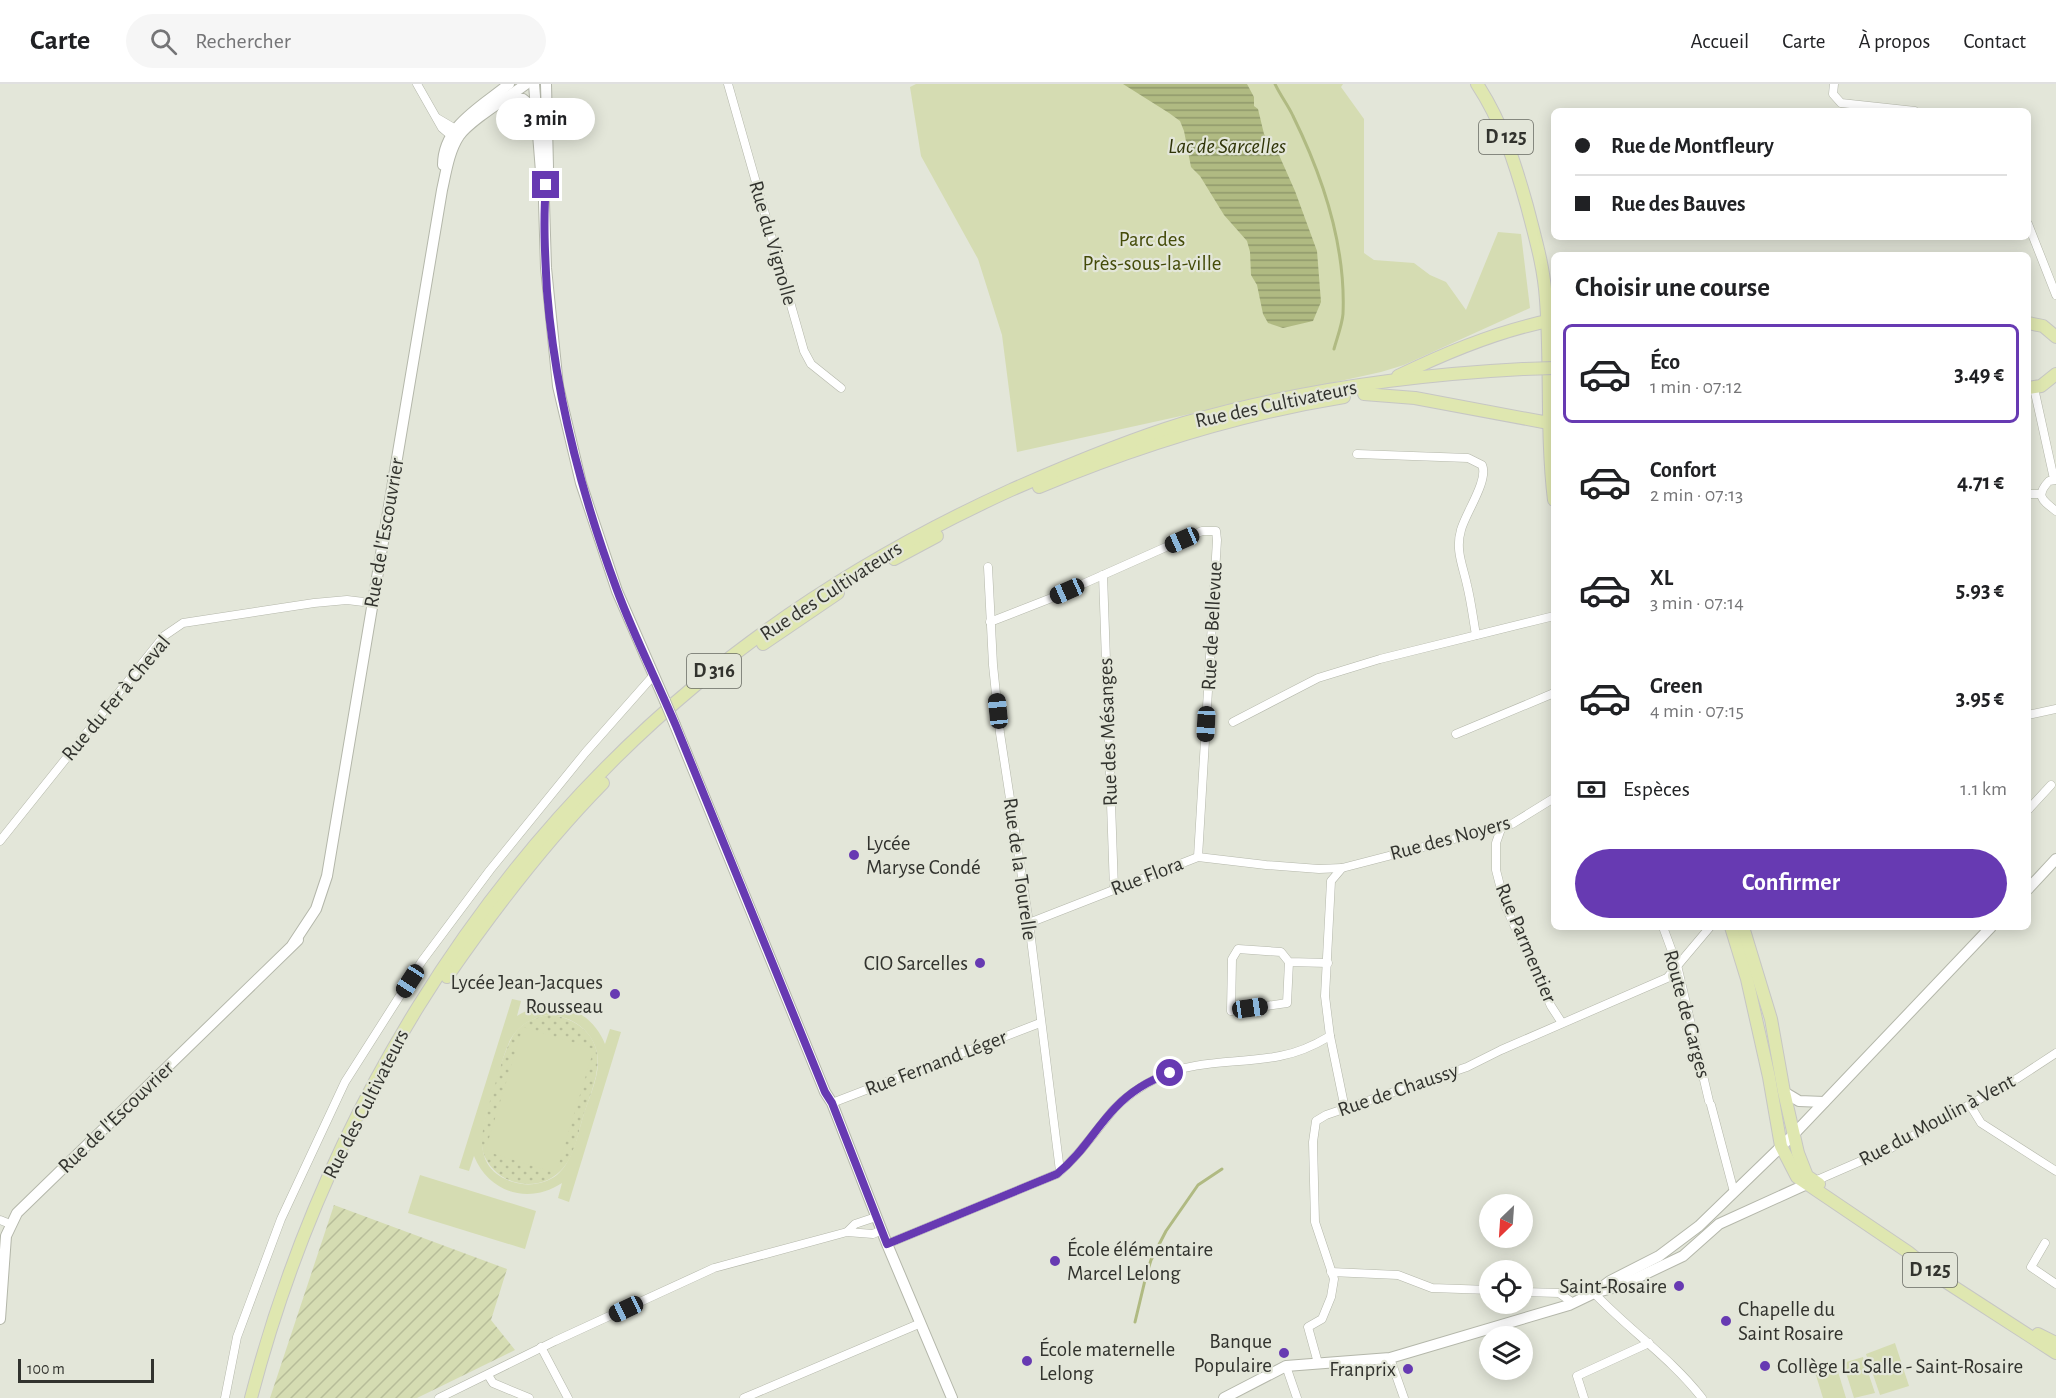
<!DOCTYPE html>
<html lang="fr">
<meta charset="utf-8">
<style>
:root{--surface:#fff;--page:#f6f6f6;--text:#202124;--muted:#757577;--line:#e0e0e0;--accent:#673ab2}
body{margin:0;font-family:"Alegreya Sans",sans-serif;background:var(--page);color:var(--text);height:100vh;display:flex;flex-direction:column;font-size:22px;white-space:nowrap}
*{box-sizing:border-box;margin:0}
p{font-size:20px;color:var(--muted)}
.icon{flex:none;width:33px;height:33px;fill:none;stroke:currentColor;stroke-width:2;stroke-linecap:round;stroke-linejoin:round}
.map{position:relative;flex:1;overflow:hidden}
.side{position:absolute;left:1551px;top:168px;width:480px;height:678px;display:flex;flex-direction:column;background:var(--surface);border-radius:9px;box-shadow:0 3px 15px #0003}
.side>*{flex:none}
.hud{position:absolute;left:1551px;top:24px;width:480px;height:132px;border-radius:9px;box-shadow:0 3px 15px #0003;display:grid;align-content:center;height:132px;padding:0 24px;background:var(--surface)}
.needle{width:39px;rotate:205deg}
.buttons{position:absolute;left:1479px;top:1110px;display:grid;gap:12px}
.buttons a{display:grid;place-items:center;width:54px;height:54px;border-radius:50%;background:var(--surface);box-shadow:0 3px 15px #0003;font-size:30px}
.scale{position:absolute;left:18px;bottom:15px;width:136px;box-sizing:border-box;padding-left:6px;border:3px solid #32332e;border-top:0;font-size:16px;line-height:21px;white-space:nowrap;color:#32332e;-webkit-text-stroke:4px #e3e6d9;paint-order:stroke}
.end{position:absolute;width:27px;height:27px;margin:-14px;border:8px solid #673ab2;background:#fff;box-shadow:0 0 0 3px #fff}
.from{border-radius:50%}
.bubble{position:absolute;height:42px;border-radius:21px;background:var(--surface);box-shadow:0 3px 15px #0003;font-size:20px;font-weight:700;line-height:42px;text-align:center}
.car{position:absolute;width:18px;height:36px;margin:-18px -9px;border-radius:8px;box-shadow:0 0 4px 2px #0007;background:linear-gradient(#222 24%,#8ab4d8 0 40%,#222 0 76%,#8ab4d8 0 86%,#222 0)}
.hud b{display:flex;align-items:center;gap:21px;height:57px;font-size:22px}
.hud b+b{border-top:2px solid var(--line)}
.hud i{width:15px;height:15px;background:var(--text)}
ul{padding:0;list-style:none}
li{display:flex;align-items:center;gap:18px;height:99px;margin:0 12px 9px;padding:0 12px;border:3px solid transparent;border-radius:9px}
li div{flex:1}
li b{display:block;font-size:22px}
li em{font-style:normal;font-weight:700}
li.active{border-color:var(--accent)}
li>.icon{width:54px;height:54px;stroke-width:1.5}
h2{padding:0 24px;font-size:27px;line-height:72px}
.pay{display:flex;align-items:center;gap:15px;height:66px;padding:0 24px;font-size:22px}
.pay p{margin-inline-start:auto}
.action{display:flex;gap:12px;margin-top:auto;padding:12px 24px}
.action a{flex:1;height:69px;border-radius:36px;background:var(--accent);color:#fff;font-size:24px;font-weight:700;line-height:69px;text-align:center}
header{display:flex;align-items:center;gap:36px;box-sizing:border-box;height:84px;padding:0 30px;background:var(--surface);border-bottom:2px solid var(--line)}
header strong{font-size:28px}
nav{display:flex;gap:33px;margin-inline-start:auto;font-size:21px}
.search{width:420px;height:54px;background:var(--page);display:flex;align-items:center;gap:15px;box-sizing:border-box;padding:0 21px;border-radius:33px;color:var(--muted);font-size:22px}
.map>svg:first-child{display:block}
.grass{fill:url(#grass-dots)}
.park{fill:#d5dcb2;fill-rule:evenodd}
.garden{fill:url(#garden-furrows)}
.water{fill:url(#water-rules)}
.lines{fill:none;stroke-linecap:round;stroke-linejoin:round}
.stream{stroke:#b0ba82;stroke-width:3}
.street-casing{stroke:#b4b7aa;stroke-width:9}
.secondary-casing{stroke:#b4b7aa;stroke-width:12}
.primary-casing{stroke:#c6c6c4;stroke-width:14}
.street{stroke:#fff;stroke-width:8}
.secondary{stroke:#fff;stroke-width:10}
.primary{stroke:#dfe7b0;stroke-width:12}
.secondary-bridge-casing{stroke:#b4b7aa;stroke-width:12;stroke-linecap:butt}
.primary-bridge-casing{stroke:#c6c6c4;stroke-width:14;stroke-linecap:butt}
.secondary-bridge{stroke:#fff;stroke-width:10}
.primary-bridge{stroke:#dfe7b0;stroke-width:12}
.route{stroke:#673ab2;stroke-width:8}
.poi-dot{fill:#673ab2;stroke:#e3e6d9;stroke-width:2}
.labels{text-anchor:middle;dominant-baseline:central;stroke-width:4.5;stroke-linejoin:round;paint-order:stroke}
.shield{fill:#e3e6d9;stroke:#676961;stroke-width:1.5}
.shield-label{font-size:20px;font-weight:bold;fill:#32332e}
.park-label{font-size:21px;fill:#444b09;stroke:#e3e6d9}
.street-label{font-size:21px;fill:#32332e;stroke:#e3e6d9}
.poi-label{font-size:21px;fill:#32332e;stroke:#e3e6d9;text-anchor:start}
.water-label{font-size:22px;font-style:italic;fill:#2f3407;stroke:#e3e6d9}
</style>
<header>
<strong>Carte</strong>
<div class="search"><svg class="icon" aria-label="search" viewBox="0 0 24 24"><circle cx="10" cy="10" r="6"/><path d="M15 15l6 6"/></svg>Rechercher</div>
<nav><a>Accueil</a><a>Carte</a><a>À propos</a><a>Contact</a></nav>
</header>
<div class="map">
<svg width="2056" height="1314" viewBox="0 0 2056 1314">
<defs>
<pattern id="grass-dots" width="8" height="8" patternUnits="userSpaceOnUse" patternTransform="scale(1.5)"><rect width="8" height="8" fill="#d5dcb2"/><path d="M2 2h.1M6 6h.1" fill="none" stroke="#b7bd99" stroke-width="1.8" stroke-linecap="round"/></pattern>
<pattern id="garden-furrows" width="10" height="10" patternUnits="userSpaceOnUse" patternTransform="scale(1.5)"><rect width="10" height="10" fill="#d5dcb2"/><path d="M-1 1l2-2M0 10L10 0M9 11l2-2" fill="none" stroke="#b7bd99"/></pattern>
<pattern id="water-rules" width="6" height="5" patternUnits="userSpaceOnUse" patternTransform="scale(1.5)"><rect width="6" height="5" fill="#b0ba82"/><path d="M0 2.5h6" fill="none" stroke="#90986b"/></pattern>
</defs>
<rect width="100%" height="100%" fill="#e3e6d9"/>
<path class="grass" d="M549,931c28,2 53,22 48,54 -2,16 -9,32 -14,48 -5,16 -8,37 -19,50 -23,29 -70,19 -81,-15 -1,-6 -2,-13 -1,-19 1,-15 23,-87 32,-99 9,-12 21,-17 35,-19z"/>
<g class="park">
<path d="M916,0h427l-2,3 23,32v134l10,7 40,3 16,12 16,7 20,28 32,-78 23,2 9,74 -126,57 -23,7 -364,80 -15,-117 -24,-76 -57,-103 -11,-69z"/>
<path d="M512,915l9,2 -4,15c33,-21 73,-9 88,28l5,-15 11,3 -52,170 -11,-4 4,-15c-33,22 -73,10 -88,-27l-5,15 -10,-3zM549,931c27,1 50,21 49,49 -1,18 -10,36 -15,53 -6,20 -10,44 -26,58 -12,9 -29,12 -44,7 -47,-15 -29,-61 -19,-94 5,-16 9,-32 16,-48 9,-15 22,-23 39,-25z"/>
<path d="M523,943l71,22 -38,124 -71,-22z"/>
<path d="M420,1091l116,36 -11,38 -117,-36z"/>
<path d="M1895,1259l14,43 -29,9 -14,-41z"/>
<path d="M1863,1273l12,36 -21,5 -11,-35z"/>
<path d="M1836,1281l10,33h-23l-8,-26z"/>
</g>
<path class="garden" d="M334,1121l173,64 -16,51 24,30 -98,48h-147z"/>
<path class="water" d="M1123,0h124l7,13v9l4,3 6,25 15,21 16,36 22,60 4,51 -8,19 -30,7 -15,-5 -5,-9 -6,-29 -6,-10 -1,-23 -3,-11 -23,-26 -24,-39 -9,-9 -7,-36 -4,-10 -11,-8z"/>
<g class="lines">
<g class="stream">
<path d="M1275,0c5,11 13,21 18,32 30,61 53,129 50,198 -1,11 -6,24 -9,35"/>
<path d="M1135,1238l11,-46 5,-16 15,-29 32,-46 24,-16"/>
</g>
<g class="street-casing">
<g id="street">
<path d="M417,0l25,44 13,11"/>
<path d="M728,0l76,267 7,13 30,24"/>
<path d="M1834,0l-1,10 8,9 74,8"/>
<path d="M437,34l22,13"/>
<path d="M2028,140l28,71"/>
<path d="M2034,304l20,91"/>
<path d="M1357,370l111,4 14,7c7,15 -17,49 -21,65 -6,20 2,36 6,55 4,16 6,33 9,50"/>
<path d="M2056,396l-7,1c-14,15 -7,19 7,30"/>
<path d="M2028,410h12"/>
<path d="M988,483l5,98 7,68 29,190 31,248"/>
<path d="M1103,491l11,314"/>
<path d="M990,538l59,-23 153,-68h14l1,9 -19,317"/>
<path d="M2028,631l28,-6"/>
<path d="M1233,638l85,-44 62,-19 174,-43"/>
<path d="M1456,650l98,-41"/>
<path d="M2028,726l23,-25"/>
<path d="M1502,742l-6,17v27l9,35 46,101 11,17"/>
<path d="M0,757l164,-205 19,-13 131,-20 33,-3 25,3"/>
<path d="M1342,784l-11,13 -6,115 5,40 15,73"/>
<path d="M1029,839l169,-66 68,8 53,4 23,-1 170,-44 42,-26"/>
<path d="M1663,843l14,38 32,136"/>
<path d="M1289,878l-2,41 -56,8 1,-52 6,-10 43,3 8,10 39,1"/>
<path d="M832,1019l208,-80"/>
<path d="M1711,1021l23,87"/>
<path d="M1970,1021l11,18 75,48"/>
<path d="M1815,1097l76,-33 127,-70 38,-25"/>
<path d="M0,1136l10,4"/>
<path d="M847,1148l8,-8 21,-7"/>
<path d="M2045,1159l-14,24 25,17"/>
<path d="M887,1160l170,-70c23,-19 38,-43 57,-65 12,-13 29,-24 45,-32 37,-18 81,-13 121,-21 17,-3 35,-11 50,-20"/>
<path d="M1331,1188l67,3 34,13 58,2"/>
<path d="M1522,1208l37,1 14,10"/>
<path d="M1594,1209c35,37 77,65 108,105"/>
<path d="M541,1263l27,51"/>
<path d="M1390,1274l14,40"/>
<path d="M1318,1279l-10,-36 14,-8 9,-22 3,-18 -19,-57 -2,-80 3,-21 10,-6 141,-48 34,-17 166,-72 43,-51"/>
<path d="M1286,1282l11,32"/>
<path d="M488,1291l5,8 36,15"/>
<path d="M225,1314l12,-61 44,-118 64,-137 77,-121 68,-91 95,-117 68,-77"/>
<path d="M439,1314l116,-57 159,-73 133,-36 26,2 9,-4"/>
<path d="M744,1314l177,-75"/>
<path d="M1584,1314l-7,-22 72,-33"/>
</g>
</g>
<g class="secondary-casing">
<g id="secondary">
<path d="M534,0l8,100"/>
<path d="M546,0l2,83 -4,35 2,66 12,118 23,97 36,108 48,110"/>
<path d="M507,14l16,1 12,10"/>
<path d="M443,81c0,-39 38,-58 66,-81"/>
<path d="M675,641l150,367 7,11 55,141 65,154"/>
<path d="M2028,805l28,-30"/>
<path d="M293,860l23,-35 11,-33 115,-686c4,-18 7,-39 17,-54 11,-16 50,-39 67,-52"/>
<path d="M1784,1008l15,9 25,1"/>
<path d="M1601,1207l19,-5 63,-30 36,-32 88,-40 4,-5"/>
<path d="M0,1235l6,-83 11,-23 281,-273"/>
<path d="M1224,1314l62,-32 104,-8 179,-53 25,-12 16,-12 49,-25 40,-30 94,-91 198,-208"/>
</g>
</g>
<g class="primary-casing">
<g id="primary">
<path d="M1477,0c25,38 38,79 50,122 8,31 17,61 19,94 5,66 0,134 8,200"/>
<path d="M2028,239l15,3 13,11"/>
<path d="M1398,292c49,-24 102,-46 155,-56"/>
<path d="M2028,304l13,-2 15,-12"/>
<path d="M1364,310l51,4 139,26"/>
<path d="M1039,403c98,-41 200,-73 305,-90"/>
<path d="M894,475l43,-23"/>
<path d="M763,560l75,-51"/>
<path d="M1731,843l16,52 22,98 12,69 16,31 111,75 32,26 116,75"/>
<path d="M1743,843l28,92 13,73 14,61 9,23 12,8"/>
<path d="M447,893c47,-68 98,-135 156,-194"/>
<path d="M2038,1250l18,9"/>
<path d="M251,1314c72,-276 226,-531 446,-714 95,-79 202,-143 314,-194 57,-25 114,-49 173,-67 109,-32 225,-48 339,-54"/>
</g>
</g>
<use href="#street" class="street"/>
<use href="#secondary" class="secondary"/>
<use href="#primary" class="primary"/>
<g class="secondary-bridge-casing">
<path id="secondary-bridge" d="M665,617l10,24"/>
</g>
<g class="primary-bridge-casing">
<path id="primary-bridge" d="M1523,285l31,-1"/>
</g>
<use href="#secondary-bridge" class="secondary-bridge"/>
<use href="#primary-bridge" class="primary-bridge"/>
</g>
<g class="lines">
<path class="route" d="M546,101c-3,35 -1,71 1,106 8,103 34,202 70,299 17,46 40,91 59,136 50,122 99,244 149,366l7,11 55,141 170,-70c25,-20 37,-44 58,-66 15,-16 35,-28 55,-35"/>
</g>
<g class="poi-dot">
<circle cx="854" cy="771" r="6"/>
<circle cx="980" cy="879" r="6"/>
<circle cx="615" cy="910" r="6"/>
<circle cx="1055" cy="1177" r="6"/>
<circle cx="1679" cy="1202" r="6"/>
<circle cx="1726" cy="1237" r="6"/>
<circle cx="1284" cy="1269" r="6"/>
<circle cx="1027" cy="1277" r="6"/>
<circle cx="1765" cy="1282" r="6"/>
<circle cx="1408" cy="1285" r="6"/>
</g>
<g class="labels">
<g class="shield">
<rect x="1479" y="36" width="54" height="34" rx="4.5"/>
<rect x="687" y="570" width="54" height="34" rx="4.5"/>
<rect x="1903" y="1169" width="54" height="34" rx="4.5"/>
</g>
<g class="shield-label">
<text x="1506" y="53">D 125</text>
<text x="714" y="587">D 316</text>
<text x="1930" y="1186">D 125</text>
</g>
<g class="park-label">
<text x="1152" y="155">Parc des<tspan x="1152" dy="24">Près-sous-la-ville</tspan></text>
</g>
<g class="street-label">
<text transform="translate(773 159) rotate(74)">Rue du Vignolle</text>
<text transform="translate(1276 320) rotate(-12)">Rue des Cultivateurs</text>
<text transform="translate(384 449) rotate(-80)">Rue de l'Escouvrier</text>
<text transform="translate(831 507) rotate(-33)">Rue des Cultivateurs</text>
<text transform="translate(1212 542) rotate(-87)">Rue de Bellevue</text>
<text transform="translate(116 614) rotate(-50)">Rue du Fer à Cheval</text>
<text transform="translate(1108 648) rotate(-92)">Rue des Mésanges</text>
<text transform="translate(1450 754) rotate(-15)">Rue des Noyers</text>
<text transform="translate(1020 785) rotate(82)">Rue de la Tourelle</text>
<text transform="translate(1147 792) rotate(-21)">Rue Flora</text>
<text transform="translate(1526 859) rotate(67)">Rue Parmentier</text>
<text transform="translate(1687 930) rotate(75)">Route de Garges</text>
<text transform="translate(936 979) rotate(-21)">Rue Fernand Léger</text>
<text transform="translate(1398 1006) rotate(-19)">Rue de Chaussy</text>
<text transform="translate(366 1020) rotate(-63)">Rue des Cultivateurs</text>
<text transform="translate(116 1033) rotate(-44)">Rue de l'Escouvrier</text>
<text transform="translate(1937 1036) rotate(-28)">Rue du Moulin à Vent</text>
</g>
<g class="poi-label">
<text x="866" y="759">Lycée<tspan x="866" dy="24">Maryse Condé</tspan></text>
<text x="968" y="879" text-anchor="end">CIO Sarcelles</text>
<text x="603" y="898" text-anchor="end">Lycée Jean-Jacques<tspan x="603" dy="24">Rousseau</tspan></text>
<text x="1067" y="1165">École élémentaire<tspan x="1067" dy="24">Marcel Lelong</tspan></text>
<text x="1667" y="1202" text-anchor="end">Saint-Rosaire</text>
<text x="1738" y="1225">Chapelle du<tspan x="1738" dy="24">Saint Rosaire</tspan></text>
<text x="1272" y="1257" text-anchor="end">Banque<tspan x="1272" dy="24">Populaire</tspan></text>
<text x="1039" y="1265">École maternelle<tspan x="1039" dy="24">Lelong</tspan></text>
<text x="1777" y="1282">Collège La Salle - Saint-Rosaire</text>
<text x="1396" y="1285" text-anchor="end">Franprix</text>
</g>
<g class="water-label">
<text x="1227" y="62">Lac de Sarcelles</text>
</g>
</g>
</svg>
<div class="buttons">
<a><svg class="needle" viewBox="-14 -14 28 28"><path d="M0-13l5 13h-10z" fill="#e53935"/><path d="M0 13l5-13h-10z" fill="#757577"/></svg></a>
<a><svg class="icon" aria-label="locate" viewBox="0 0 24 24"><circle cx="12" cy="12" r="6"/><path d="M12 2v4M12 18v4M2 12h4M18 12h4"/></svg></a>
<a><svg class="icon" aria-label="layers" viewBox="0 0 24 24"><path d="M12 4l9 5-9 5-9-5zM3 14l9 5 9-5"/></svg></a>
</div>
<div class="scale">100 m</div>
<i class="end from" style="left:1170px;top:989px"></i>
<i class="end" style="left:546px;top:101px"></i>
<div class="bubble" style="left:496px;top:14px;width:99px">3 min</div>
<i class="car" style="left:1182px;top:456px;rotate:246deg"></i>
<i class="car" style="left:1067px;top:507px;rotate:246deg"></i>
<i class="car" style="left:998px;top:627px;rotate:354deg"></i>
<i class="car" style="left:1206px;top:640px;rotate:183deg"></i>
<i class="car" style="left:410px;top:897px;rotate:213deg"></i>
<i class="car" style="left:1250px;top:924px;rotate:82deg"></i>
<i class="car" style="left:626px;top:1225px;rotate:245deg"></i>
<div class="hud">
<b><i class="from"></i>Rue de Montfleury</b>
<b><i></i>Rue des Bauves</b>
</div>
<section class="side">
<h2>Choisir une course</h2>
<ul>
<li class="active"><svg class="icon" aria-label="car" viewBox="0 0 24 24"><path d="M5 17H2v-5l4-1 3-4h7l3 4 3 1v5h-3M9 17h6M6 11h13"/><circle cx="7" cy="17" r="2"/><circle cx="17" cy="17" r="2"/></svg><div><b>Éco</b><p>1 min · 07:12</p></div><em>3.49 €</em></li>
<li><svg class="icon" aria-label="car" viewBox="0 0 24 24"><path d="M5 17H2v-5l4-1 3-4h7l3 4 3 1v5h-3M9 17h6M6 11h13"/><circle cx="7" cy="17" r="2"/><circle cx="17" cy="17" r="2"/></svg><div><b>Confort</b><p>2 min · 07:13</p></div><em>4.71 €</em></li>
<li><svg class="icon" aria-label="car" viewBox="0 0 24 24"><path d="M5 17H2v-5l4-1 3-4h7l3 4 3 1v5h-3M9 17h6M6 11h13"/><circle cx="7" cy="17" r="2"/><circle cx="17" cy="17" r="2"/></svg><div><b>XL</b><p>3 min · 07:14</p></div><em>5.93 €</em></li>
<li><svg class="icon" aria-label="car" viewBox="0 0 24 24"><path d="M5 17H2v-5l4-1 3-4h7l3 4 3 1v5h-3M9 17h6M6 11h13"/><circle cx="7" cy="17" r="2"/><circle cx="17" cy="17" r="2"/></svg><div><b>Green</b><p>4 min · 07:15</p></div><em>3.95 €</em></li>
</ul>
<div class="pay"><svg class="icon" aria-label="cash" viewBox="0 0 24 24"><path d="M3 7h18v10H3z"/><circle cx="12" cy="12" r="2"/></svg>Espèces<p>1.1 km</p></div>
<div class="action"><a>Confirmer</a></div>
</section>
</div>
